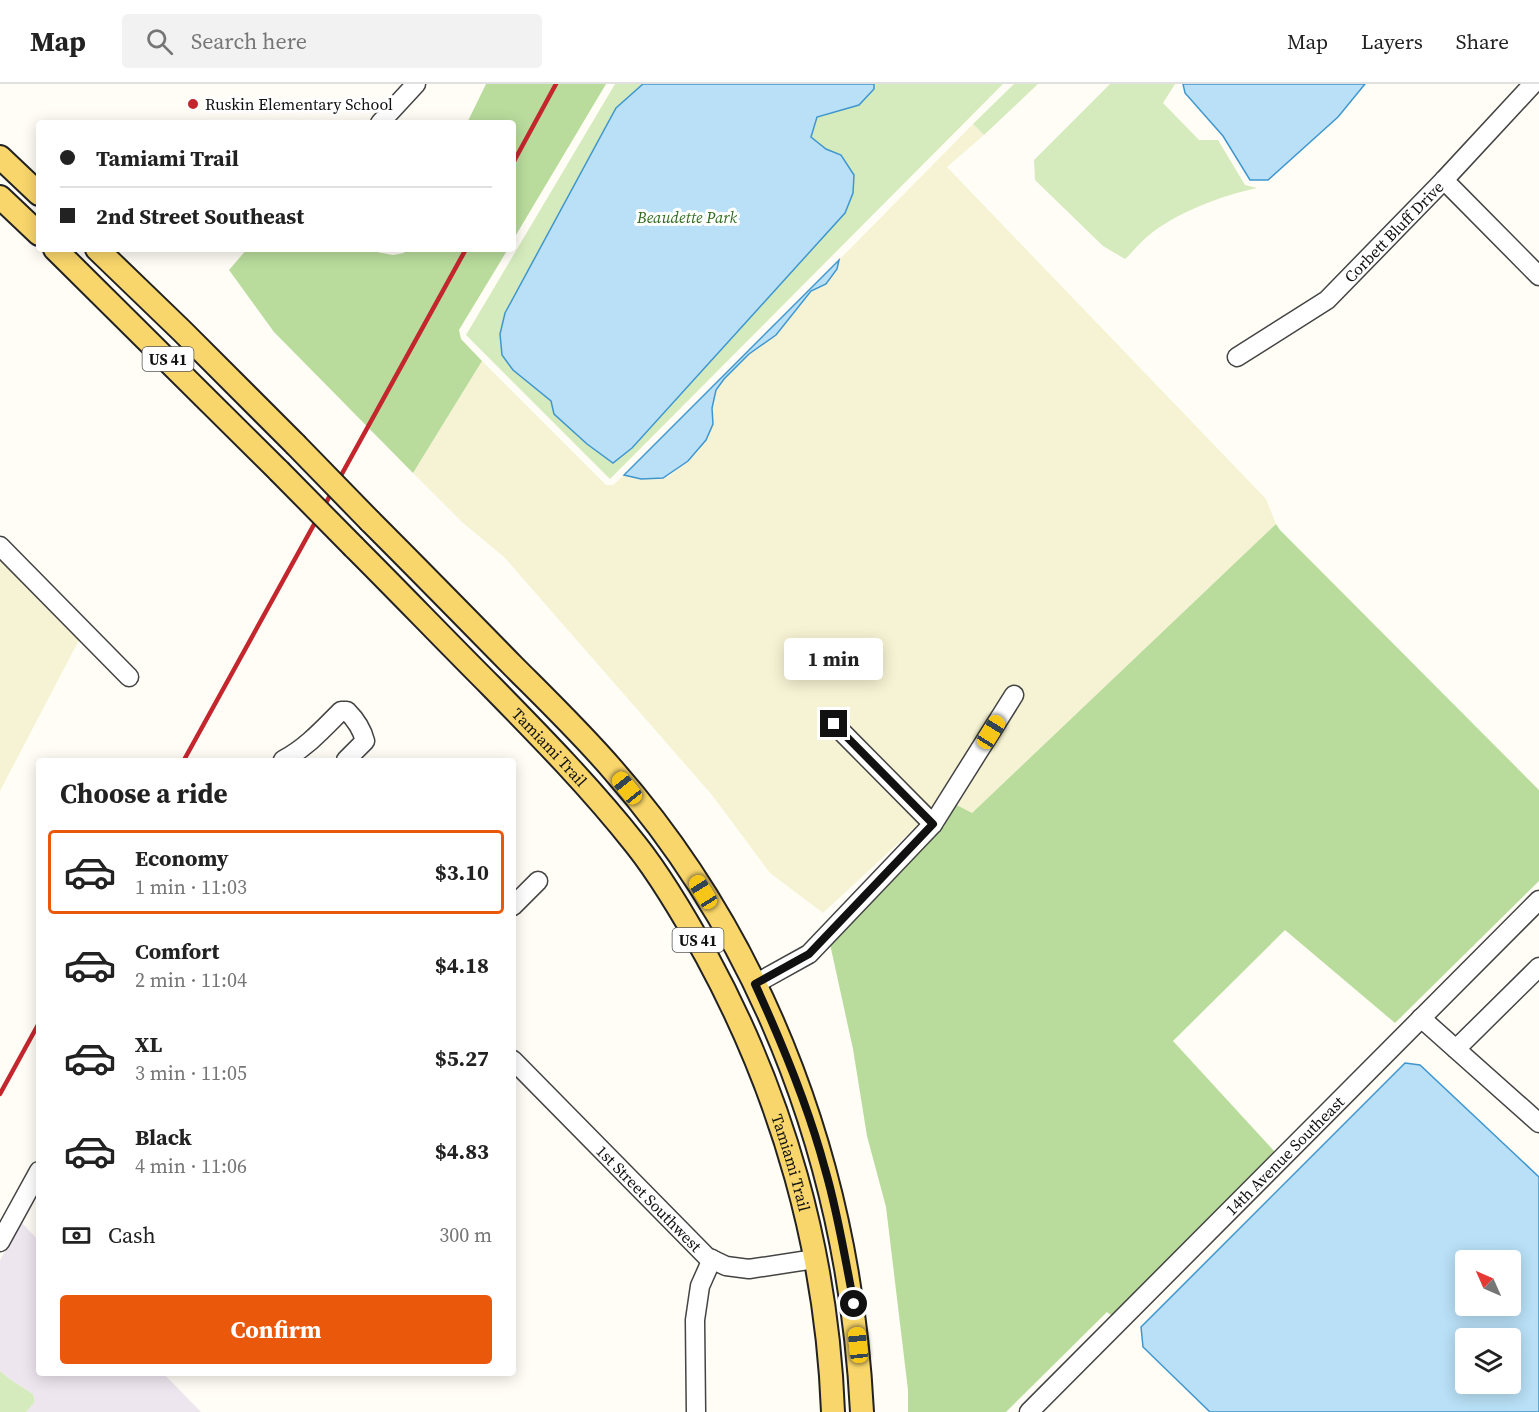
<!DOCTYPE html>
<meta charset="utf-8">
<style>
:root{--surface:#fff;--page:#f2f2f2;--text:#222;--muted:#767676;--line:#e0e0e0;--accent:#ea580c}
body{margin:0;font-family:"Source Serif 4",serif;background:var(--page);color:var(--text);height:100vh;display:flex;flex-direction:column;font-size:22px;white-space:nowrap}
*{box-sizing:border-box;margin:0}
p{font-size:20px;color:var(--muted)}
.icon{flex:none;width:33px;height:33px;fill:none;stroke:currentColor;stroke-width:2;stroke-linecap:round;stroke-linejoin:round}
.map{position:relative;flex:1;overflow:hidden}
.details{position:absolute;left:36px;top:674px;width:480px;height:618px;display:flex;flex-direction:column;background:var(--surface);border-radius:6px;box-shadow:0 3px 15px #0003}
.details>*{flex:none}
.hud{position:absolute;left:36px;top:36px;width:480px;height:132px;border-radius:6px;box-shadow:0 3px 15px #0003;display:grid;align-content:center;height:132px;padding:0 24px;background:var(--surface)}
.needle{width:39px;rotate:315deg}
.fabs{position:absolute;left:1455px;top:1166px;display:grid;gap:12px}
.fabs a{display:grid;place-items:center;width:66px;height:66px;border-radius:6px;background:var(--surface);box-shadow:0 3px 15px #0003;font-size:30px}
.end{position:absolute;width:27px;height:27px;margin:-14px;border:8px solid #111;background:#fff;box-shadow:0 0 0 3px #fff}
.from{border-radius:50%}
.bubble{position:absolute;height:42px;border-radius:6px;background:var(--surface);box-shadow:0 3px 15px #0003;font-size:20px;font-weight:700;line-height:42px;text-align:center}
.car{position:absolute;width:18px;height:36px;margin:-18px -9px;border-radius:8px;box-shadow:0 0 4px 2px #0007;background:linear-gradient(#f5c518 24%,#345 0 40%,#f5c518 0 76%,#345 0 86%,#f5c518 0)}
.hud b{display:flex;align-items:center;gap:21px;height:57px;font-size:22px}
.hud b+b{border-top:2px solid var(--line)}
.hud i{width:15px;height:15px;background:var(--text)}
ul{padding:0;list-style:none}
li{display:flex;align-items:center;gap:18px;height:84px;margin:0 12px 9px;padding:0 12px;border:3px solid transparent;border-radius:6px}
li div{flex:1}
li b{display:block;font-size:22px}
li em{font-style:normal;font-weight:700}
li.on{border-color:var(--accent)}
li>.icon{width:54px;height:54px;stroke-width:1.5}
h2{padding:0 24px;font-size:27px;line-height:72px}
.pay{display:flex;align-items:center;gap:15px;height:66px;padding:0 24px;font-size:22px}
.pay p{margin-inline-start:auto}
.button{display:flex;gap:12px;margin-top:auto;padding:12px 24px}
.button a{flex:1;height:69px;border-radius:6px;background:var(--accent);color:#fff;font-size:24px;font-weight:700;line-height:69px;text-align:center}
header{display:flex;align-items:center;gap:36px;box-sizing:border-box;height:84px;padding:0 30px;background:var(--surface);border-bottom:2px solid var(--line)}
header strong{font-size:28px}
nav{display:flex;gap:33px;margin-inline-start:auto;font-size:21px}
.search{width:420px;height:54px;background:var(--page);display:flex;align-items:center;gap:15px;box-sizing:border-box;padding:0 21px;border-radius:6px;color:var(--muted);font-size:22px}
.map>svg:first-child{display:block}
.industrial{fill:#eee6ef}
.farmland{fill:#f6f3d4}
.green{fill:#d5ebbd}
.forest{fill:#b9dc9c}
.water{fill:#b9e0f7;stroke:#3f96cf;stroke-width:1.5;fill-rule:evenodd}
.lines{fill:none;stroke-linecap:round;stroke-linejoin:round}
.minor-casing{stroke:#444;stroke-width:21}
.major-casing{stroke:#222;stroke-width:26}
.minor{stroke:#fff;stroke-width:18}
.major{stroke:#f9d66b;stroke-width:22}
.rail{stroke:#c4262e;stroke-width:4.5}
.major-bridge-casing{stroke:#222;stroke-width:26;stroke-linecap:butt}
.major-bridge{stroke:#f9d66b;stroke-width:22}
.route{stroke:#111;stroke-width:8}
.poi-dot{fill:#c4262e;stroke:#fff;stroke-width:2}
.labels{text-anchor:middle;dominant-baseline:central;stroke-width:6;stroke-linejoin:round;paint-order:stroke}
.shield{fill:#fff;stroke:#585858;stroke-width:1.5}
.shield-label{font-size:15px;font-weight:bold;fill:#111}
.poi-label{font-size:16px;fill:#111;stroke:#fff;text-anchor:start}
.park-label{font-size:16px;font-style:italic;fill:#2f6b1f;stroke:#fff}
.street-label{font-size:16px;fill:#111;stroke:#fff}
</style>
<header>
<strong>Map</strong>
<div class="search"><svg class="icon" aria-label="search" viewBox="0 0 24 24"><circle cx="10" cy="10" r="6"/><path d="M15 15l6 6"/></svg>Search here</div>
<nav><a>Map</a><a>Layers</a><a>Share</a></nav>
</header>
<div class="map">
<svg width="1539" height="1328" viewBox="0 0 1539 1328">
<rect width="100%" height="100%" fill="#fffdf5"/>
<path class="industrial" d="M21,1138l18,19v131l124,1 38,39h-175l9,-10 -2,-8 -22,-14 -11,-9v-111z"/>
<g class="farmland">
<path d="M973,40l11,11 -37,32 319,332 10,25 -304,289 -40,-1 -99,-100 -11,12 98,99 -97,90 -53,-40 -58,-78 -208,-238 -41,-34 -50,-50 69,-112 124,124h7l11,-10 17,4 22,-1 6,-2 19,-15 11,-11 14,-26 -1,-16 4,-18 8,-11 25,-25 27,-19 35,-44 15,-7 11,-15 2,-9z"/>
<path d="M0,473l80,81 -80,153z"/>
</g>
<g class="green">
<path d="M615,0h388l-393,395 -144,-144z"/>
<path d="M1014,0h24l-54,51 -11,-11z"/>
<path d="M1110,0h65l-12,19 36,37h19l27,45 12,3c-34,7 -82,25 -109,48 -8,6 -15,16 -23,23l-22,-13 -68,-66 -1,-20z"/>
<path d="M0,1287l11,9 22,14 2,8 -9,10h-26z"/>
</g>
<g class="forest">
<path d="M486,0h120l-93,156v-117h-46z"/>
<path d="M247,165h113l33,6 11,-2 2,-4h102l-49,81 2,9 21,22 -69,112 -139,-141 -45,-62z"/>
<path d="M1276,440l4,6 259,260v91l-144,142 -110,-93 -112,111 102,111 -163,164 -5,-4 -101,100h-98v-22l-22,-183 -19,-71 -14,-87 -23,-105 115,-119 -13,-13 13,-13 27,14z"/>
</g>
<g class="water">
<path d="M643,0h231v5l-15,16 -42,12 -6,20 15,12 15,6 13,20 -1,18 -8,20 -213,235 -19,15 -26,-19 -33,-30 -3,-13 -38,-31 -11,-15 -2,-21 5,-21 111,-205z"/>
<path d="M1183,0h182l-27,33 -70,63h-18l-27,-44 -38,-43z"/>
<path d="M839,176l-2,9 -11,15 -15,7 -35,44 -27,19 -25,25 -8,11 -4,18 1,16 -7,16 -18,21 -25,17 -22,1 -17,-4z"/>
<path d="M1405,979l15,2 119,112v235h-329l-67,-65 -2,-20zM1466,1176h44v45h-44zM1466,1254h44v45h-44z"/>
</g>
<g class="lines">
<g class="minor-casing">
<g id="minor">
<path d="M380,39l36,-39"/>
<path d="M1444,96l95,96"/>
<path id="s1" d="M1237,273l90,-57 117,-120 89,-96"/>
<path d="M0,462l129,131"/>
<path d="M834,640l99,100"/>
<path d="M283,676c23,-12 40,-31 58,-49h6c9,9 15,18 18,30l-19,19"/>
<path d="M513,822l25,-25"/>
<path d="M755,900l54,-30 124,-130 81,-129"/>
<path d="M1421,934l118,105"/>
<path d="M1456,965l83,-82"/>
<path id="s2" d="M513,976l194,197 19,9 23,3 66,-10"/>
<path d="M0,1158l39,-71"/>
<path d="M696,1328l-1,-92 5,-34 12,-27"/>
<path id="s3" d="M1029,1328l510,-512"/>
</g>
</g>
<g class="major-casing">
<g id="major">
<path d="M0,73l39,37"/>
<path d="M0,113l39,37"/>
<path d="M55,165l224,222"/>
<path d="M97,165l85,82 113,113"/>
<path d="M370,437c48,48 96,97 144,146 34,34 68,67 99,103 157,179 237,406 249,642"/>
<path id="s4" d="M354,463c46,46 91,93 137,139 50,51 100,102 145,159 27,34 50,74 71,112 76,140 120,295 126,455"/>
</g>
</g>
<use href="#minor" class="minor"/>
<use href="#major" class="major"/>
<g class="rail">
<path d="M513,79l43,-79"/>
<path d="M184,676l282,-511"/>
<path d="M0,1010l39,-71"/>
</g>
<g class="major-bridge-casing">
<g id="major-bridge">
<path d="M295,360l75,77"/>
<path d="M279,387l75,76"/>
</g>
</g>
<use href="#major-bridge" class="major-bridge"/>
</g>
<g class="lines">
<path class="route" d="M834,640l99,100 -124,130 -54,30c28,61 53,121 70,185 13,44 20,90 29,135"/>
</g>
<circle class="poi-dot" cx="193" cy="20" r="6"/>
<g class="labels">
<g class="shield">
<rect x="142.5" y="263" width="51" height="24" rx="4.5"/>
<rect x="672.5" y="844" width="51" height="24" rx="4.5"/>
</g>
<g class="shield-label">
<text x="168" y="275">US 41</text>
<text x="698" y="856">US 41</text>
</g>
<g class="poi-label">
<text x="205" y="20">Ruskin Elementary School</text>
</g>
<g class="park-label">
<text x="687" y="133">Beaudette Park</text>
</g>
<g class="street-label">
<text stroke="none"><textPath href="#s1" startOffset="202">Corbett Bluff Drive</textPath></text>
<text stroke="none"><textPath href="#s4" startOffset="280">Tamiami Trail</textPath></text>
<text stroke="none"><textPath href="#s3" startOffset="362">14th Avenue Southeast</textPath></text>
<text stroke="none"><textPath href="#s4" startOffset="766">Tamiami Trail</textPath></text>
<text stroke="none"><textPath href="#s2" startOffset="194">1st Street Southwest</textPath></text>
</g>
</g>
</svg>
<div class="fabs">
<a><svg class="needle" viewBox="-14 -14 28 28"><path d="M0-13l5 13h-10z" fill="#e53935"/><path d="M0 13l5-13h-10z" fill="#767676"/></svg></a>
<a><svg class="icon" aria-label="layers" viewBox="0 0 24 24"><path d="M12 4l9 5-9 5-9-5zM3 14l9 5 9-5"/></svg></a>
</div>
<i class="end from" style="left:854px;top:1220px"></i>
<i class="end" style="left:834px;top:640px"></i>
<div class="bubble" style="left:784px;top:554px;width:99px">1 min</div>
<i class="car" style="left:991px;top:648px;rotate:32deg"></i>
<i class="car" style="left:627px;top:704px;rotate:321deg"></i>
<i class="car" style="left:703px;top:808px;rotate:328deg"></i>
<i class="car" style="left:858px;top:1261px;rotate:354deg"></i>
<div class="hud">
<b><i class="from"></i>Tamiami Trail</b>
<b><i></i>2nd Street Southeast</b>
</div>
<section class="details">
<h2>Choose a ride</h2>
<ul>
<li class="on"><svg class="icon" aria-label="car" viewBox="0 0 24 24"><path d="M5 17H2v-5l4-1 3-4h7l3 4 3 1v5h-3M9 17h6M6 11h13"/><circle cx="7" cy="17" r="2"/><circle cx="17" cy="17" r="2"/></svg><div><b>Economy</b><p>1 min · 11:03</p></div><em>$3.10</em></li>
<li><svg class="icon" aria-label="car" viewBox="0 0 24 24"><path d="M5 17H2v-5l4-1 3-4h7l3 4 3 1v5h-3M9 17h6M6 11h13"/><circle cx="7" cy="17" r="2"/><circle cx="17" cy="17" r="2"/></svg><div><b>Comfort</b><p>2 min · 11:04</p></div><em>$4.18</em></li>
<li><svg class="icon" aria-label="car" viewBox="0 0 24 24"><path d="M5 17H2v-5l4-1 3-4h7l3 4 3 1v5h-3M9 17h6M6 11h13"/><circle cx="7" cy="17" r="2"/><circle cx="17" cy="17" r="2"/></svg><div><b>XL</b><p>3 min · 11:05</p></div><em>$5.27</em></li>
<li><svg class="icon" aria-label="car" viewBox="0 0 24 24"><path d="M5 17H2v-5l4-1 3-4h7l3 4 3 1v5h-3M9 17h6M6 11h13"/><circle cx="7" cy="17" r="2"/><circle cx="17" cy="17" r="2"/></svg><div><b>Black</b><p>4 min · 11:06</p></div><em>$4.83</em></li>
</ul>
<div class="pay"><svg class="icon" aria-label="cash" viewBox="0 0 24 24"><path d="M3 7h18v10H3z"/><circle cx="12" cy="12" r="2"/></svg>Cash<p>300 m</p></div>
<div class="button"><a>Confirm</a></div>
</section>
</div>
